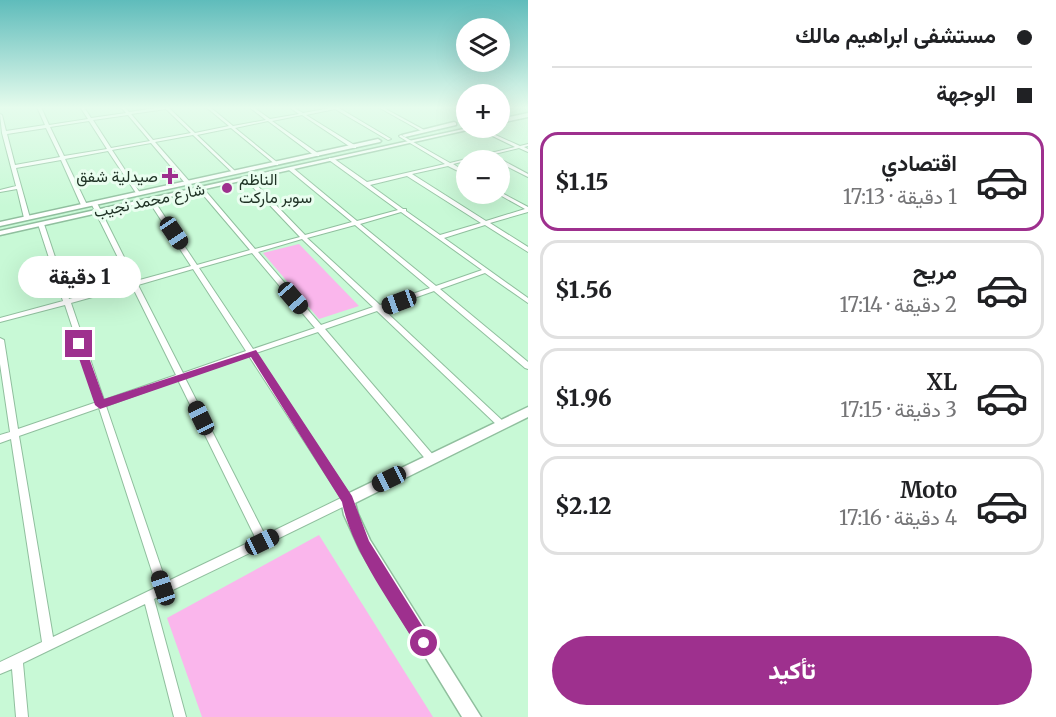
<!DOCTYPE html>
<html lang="ar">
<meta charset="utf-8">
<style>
:root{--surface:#fff;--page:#f2f2f2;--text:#202124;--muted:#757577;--line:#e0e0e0;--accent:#9e308e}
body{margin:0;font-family:Merriweather,Vazirmatn,serif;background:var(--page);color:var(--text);direction:rtl;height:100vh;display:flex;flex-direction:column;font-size:22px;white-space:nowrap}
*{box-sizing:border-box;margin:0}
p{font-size:20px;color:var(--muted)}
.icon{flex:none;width:33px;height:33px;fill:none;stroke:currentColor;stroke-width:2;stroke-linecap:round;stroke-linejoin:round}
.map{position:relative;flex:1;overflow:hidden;direction:ltr}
.drawer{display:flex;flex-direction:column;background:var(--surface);width:528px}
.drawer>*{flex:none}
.banner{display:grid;align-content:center;height:132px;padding:0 24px;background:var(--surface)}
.controls{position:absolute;left:456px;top:18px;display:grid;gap:12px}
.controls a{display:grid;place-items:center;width:54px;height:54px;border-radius:50%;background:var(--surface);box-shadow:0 6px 24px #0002;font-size:30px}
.end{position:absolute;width:27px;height:27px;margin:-14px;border:8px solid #9e308e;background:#fff;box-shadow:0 0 0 3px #fff}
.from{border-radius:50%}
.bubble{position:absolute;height:42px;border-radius:21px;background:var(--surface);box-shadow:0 6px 24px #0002;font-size:20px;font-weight:800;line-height:42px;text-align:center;direction:rtl}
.car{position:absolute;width:18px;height:36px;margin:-18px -9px;border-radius:8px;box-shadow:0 0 4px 2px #0007;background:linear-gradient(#222 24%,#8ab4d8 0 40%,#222 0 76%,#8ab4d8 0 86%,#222 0)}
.banner b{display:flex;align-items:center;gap:21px;height:57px;font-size:22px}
.banner b+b{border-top:2px solid var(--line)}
.banner i{width:15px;height:15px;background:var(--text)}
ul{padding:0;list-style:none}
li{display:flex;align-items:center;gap:18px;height:99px;margin:0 12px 9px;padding:0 12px;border:3px solid var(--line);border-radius:18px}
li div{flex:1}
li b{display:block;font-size:22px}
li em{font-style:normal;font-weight:800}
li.on{border-color:var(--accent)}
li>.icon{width:54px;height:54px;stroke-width:1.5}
.action{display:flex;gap:12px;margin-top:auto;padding:12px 24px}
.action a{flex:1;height:69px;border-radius:36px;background:var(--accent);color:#fff;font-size:24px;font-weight:800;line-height:69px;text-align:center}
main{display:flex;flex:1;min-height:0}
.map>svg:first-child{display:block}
.green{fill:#fab6ec}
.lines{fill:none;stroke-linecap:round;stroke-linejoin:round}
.street-casing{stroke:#90bf9e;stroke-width:2}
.secondary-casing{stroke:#90bf9e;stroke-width:3}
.street{fill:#fff;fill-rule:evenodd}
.secondary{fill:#fff;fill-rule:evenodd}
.route{fill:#9e308e}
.poi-dot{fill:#9e308e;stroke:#eafef0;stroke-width:2}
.labels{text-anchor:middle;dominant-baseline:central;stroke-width:6;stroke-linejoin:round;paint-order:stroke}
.far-poi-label{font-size:16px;fill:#203326;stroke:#eafef0;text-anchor:end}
.far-street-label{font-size:16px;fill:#203326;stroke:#eafef0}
</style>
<main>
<section class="drawer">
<div class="banner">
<b><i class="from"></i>مستشفى ابراهيم مالك</b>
<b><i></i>الوجهة</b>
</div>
<ul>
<li class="on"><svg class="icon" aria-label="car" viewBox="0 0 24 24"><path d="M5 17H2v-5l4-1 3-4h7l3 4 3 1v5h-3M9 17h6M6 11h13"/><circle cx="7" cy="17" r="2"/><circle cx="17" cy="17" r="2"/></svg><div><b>اقتصادي</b><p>1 دقيقة · 17:13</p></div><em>$1.15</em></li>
<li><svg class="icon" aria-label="car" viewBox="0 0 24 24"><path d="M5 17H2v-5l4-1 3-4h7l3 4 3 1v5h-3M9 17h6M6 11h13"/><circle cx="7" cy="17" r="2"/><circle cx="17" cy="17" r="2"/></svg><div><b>مريح</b><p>2 دقيقة · 17:14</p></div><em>$1.56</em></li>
<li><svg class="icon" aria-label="car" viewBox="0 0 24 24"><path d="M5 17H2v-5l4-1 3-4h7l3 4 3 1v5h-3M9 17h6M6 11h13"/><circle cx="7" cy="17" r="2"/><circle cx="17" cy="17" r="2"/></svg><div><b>XL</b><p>3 دقيقة · 17:15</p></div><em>$1.96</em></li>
<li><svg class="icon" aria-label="car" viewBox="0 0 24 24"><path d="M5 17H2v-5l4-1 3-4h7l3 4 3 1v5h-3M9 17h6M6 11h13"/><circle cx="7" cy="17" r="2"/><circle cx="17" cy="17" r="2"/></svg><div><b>Moto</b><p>4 دقيقة · 17:16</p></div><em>$2.12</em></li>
</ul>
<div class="action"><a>تأكيد</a></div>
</section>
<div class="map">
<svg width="528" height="717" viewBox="0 0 528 717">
<rect width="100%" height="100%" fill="#c8f9d6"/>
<g class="green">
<path d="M299,244l60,62 -40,13 -56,-66z"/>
<path d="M319,535l114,182h-231l-35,-99z"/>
</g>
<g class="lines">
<g class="street-casing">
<g id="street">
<path d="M37,107h4l8,18 39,-6 -8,-12h4l7,11 35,-5 -5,-6h4l4,5 34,-5h8l-2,1 26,25 34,-7 -23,-19h4l23,19 33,-6 -17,-13h4l17,12 29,-5 -10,-7h4l10,6 33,-6h7l-4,1 52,31 -3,1 -53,-31 -29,6 50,31v2h-4l-50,-33 -30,6 47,33v2h-4l-47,-35 -33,7 43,35v2h-2l-45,-37 -34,7 38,36v2h-2l-40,-38 -38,7 34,39v1l-2,1h-2l-34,-40 -39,7 28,43 -2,1 -2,-1 -28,-42 -43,8 22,46 -3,2 -3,-2 -20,-45 -45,8 14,50 -3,2 -3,-2 -7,-29 -17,3v-2l16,-4 -14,-53 -2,-19 2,1 4,16 39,-6zM166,109l25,24 -38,7 -22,-26zM128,115l22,26 -39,7 -18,-28zM89,121l18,28 -43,7 -14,-29zM46,128l14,29 -45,8 -8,-31z"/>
<path d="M378,107h4l44,24 -3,1z"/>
<path d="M476,128h4l40,18 8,-2v2l-4,1 4,2v3l-9,-4 -66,16 13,8v3l-18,-9 -36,8 74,47 39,-12 -27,-15 2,-2 28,15v5l-38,11 38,24v5l-43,-27 -41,13 84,60v5l-43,-30 -45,16 88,73v7l-3,-1 -91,-77 -51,18 122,114 1,2 -1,2 -3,1 -3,-1 -122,-116 -52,18 109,127 2,3 -2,3 -3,1 -3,-1 -110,-130 -62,21 95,144 2,3 -2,3 -84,41v2l-5,1 -108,52 32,118h-12l-29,-113 -122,59 5,54h-12l-4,-48 -12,5v-12l42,-20 -31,-203 -11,4v-8l10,-3 -10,-68v-26l4,2 14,89 79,-27 -32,-97 -65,17v-4l63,-17 -25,-77 1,-1 5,1 25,75 61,-17 -39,-79 1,-1 5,1 39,78 55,-15 -43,-66 1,-1h4l44,66 53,-15 -51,-60v-2h4l52,61 45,-12 -54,-57v-2h4l55,57 47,-13 -63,-52v-2h4l64,53 41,-11 -69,-50v-2h4l34,24 78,-18 -45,-27 -1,-1 2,-1 49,28 65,-16zM407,176l74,47 -41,12 -34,-24v-2h-3l-33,-24zM401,212l81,58 -46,16 -76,-62zM355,225l75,63 -50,17 -73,-67zM302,239l71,68 -52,18 -63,-73zM252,253l63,75 -62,21 -54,-81zM193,269l53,82 -63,22 -45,-88zM132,286l44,89 -72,25 -33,-97zM249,356l92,142 -76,37 -80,-157zM178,380l78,159 -90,43 -60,-176zM99,408l58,179 -104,50 -34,-201z"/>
<path d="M498,160h4l26,14v3l-28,-14z"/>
</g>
</g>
<g class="secondary-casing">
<g id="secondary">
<path d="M528,113v4l-28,6v-4z"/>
<path d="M454,122l2,1v2l-51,12 -3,-2z"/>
<path d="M468,128h8l-476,107v-4z"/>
<path d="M378,139l3,2 -1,1 -380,84v-4z"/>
<path d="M528,407v10l-173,86 3,11 12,26 111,177h-19l-102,-167 -16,-35 -3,-15 2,-4z"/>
</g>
</g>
<use href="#street" class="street"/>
<use href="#secondary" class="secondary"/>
</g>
<linearGradient id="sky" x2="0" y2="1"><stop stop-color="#5fbcbb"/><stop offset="0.52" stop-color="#e6fced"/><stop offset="1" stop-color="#e6fced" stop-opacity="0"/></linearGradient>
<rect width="528" height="207" fill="url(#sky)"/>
<path class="route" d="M79,340l5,4 20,55 152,-49 96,146 17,45 60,96 2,6 -2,5 -5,2 -6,-2c-26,-44 -66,-96 -76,-146l-91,-145 -151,52 -5,-4 -21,-61z"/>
<g class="poi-dot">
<path d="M167 167h6v6h6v6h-6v6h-6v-6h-6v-6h6z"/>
<circle cx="227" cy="188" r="6"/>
</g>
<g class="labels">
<g class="far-poi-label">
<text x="158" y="176">صيدلية شفق</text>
<text x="239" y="179" text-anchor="start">الناظم<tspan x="239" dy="18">سوبر ماركت</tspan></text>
</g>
<g class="far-street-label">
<text transform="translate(149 200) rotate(-12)">شارع محمد نجيب</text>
</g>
</g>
</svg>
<div class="controls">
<a><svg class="icon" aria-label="layers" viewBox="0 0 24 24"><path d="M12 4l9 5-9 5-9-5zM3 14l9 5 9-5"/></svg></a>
<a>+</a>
<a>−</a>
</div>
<i class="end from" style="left:424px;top:643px"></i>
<i class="end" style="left:79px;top:344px"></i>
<div class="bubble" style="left:18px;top:256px;width:123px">1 دقيقة</div>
<i class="car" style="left:174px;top:233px;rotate:146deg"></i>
<i class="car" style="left:293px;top:298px;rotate:139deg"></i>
<i class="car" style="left:399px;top:302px;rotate:250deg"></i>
<i class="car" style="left:201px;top:418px;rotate:334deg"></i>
<i class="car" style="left:389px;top:479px;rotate:244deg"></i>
<i class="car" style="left:262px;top:542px;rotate:64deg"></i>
<i class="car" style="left:163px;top:588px;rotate:341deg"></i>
</div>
</main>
